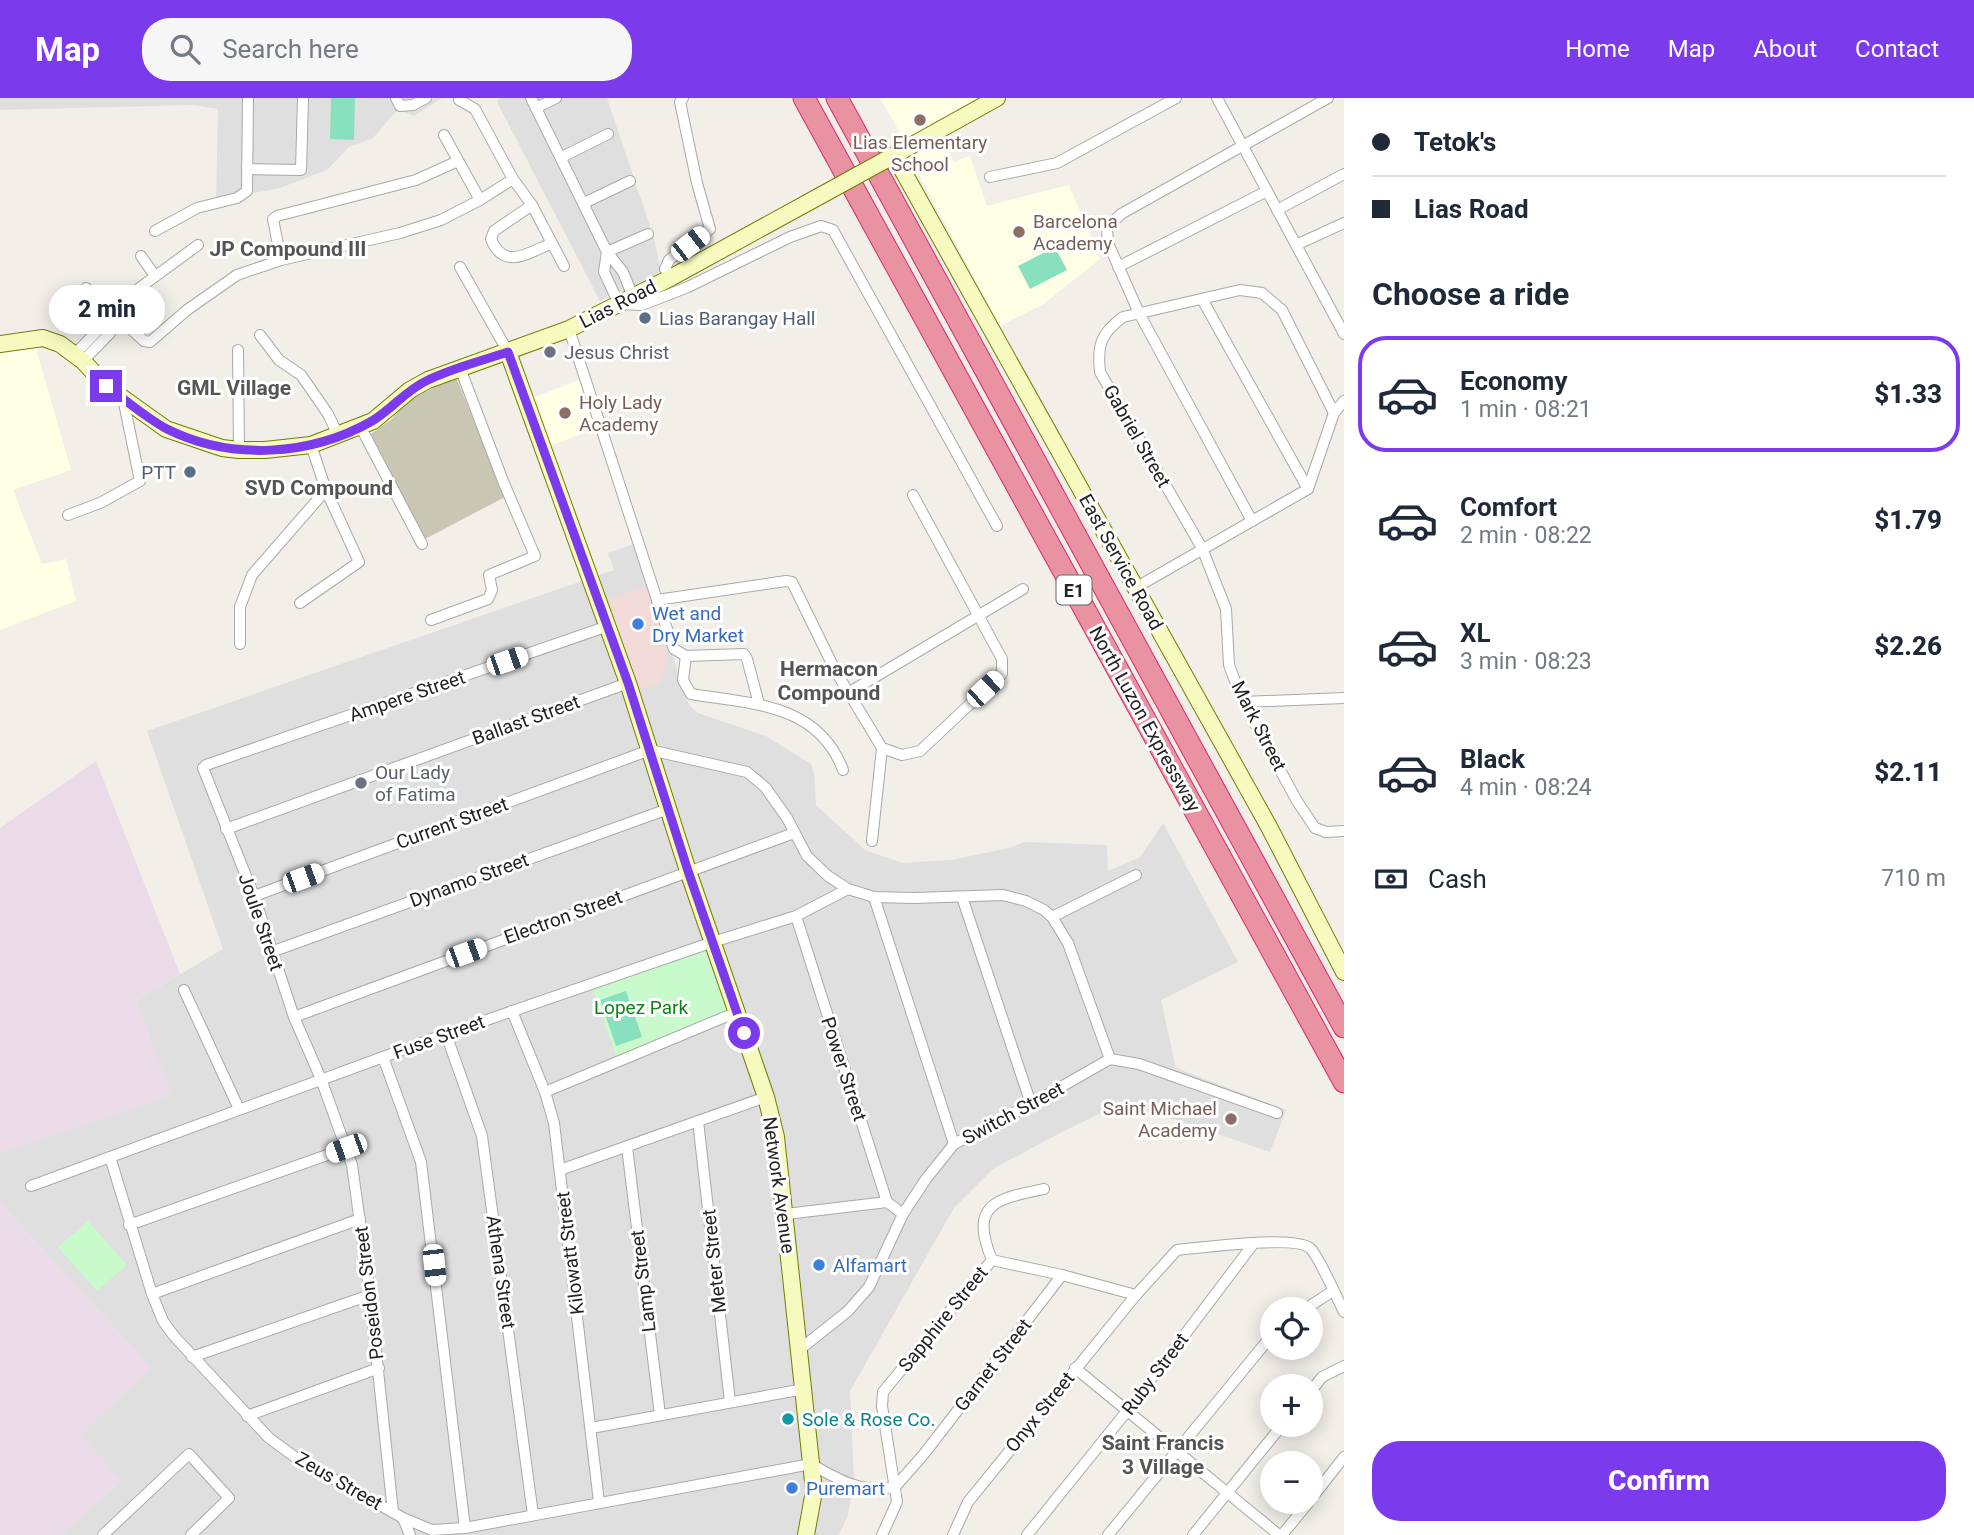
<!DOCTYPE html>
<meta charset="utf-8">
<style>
:root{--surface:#fff;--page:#f6f6f7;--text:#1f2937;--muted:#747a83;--line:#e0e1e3;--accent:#7c3aed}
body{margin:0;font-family:Roboto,sans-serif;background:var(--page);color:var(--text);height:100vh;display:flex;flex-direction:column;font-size:26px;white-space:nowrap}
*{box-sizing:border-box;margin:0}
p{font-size:23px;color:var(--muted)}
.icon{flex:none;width:38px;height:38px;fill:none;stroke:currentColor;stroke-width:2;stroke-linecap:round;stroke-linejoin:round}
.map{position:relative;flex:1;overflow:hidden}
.panel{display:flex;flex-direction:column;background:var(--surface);width:630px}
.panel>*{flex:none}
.hud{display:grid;align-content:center;height:154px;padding:0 28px;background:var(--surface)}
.fabs{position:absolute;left:1260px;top:1199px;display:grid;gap:14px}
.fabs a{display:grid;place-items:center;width:63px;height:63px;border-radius:50%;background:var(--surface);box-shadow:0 4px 18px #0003;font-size:35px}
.end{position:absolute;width:32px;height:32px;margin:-16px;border:9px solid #7c3aed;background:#fff;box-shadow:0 0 0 4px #fff}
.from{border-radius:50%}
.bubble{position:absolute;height:49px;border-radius:24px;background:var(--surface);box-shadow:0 4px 18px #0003;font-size:23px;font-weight:800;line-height:49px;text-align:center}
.car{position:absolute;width:21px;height:42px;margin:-21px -10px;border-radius:9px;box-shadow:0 0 5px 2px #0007;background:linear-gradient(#fff 24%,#345 0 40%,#fff 0 76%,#345 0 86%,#fff 0)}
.hud b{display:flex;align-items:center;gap:24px;height:66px;font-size:26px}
.hud b+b{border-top:2px solid var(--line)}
.hud i{width:18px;height:18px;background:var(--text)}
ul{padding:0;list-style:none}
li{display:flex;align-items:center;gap:21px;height:116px;margin:0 14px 10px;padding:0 14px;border:4px solid transparent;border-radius:28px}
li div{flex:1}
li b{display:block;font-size:26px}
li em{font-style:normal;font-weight:800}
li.on{border-color:var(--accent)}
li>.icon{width:63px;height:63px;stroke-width:1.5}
h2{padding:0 28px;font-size:32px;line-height:84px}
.pay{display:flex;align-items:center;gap:18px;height:77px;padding:0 28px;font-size:26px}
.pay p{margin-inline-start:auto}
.button{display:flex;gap:14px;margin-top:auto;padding:14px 28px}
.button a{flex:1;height:80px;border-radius:28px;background:var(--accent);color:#fff;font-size:28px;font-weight:800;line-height:80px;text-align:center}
header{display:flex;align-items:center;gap:42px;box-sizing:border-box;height:98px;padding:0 35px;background:var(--accent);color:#fff}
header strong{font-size:33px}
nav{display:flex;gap:38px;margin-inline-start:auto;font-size:24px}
.search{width:490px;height:63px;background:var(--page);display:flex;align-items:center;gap:18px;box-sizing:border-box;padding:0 24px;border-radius:28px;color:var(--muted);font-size:26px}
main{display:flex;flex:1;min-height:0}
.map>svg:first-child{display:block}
.residential{fill:#e0dfdf}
.commercial{fill:#f2dad9}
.industrial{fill:#ebdbe8}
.education{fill:#ffffe5}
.construction{fill:#c7c7b4}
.park{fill:#c8facc}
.pitch{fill:#88e0be}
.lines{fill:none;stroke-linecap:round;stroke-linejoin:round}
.street-casing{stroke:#a9a9a9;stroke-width:12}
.secondary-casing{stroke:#707d05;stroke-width:18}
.highway-casing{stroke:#dc2a67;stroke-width:23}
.street{stroke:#fff;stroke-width:10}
.secondary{stroke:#f7fabf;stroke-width:16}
.highway{stroke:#e892a2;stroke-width:21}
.secondary-bridge-casing{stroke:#707d05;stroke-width:18;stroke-linecap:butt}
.secondary-bridge{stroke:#f7fabf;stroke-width:16}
.route{stroke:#7c3aed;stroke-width:9}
.education-dot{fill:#8d6e63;stroke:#fff;stroke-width:2.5}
.service-dot{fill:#5c6f8a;stroke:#fff;stroke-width:2.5}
.worship-dot{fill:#6b7280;stroke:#fff;stroke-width:2.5}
.shop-dot{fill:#3f7fe0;stroke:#fff;stroke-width:2.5}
.culture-dot{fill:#0f9aa8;stroke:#fff;stroke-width:2.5}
.labels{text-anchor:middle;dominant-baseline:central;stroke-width:6;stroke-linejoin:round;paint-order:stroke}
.shield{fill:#fff;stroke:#646464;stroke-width:2}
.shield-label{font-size:18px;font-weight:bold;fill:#222}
.education-label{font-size:19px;fill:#785e54;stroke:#fff;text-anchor:start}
.street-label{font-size:19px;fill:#222;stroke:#fff}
.service-label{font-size:19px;fill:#4e5e75;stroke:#fff;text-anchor:start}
.worship-label{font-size:19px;fill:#5b616d;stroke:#fff;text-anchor:start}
.shop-label{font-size:19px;fill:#366cbe;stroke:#fff;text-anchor:start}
.park-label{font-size:19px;fill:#0c8416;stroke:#fff}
.culture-label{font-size:19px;fill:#0d838f;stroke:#fff;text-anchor:start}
.neighbourhood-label{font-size:21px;font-weight:bold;fill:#555;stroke:#fff}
</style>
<header>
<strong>Map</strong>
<div class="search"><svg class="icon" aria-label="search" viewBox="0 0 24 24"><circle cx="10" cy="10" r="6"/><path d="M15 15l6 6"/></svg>Search here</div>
<nav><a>Home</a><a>Map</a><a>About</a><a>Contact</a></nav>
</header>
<main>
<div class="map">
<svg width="1344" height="1437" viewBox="0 0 1344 1437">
<rect width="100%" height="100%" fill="#f2efe9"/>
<g class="residential">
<path d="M0,0h442l-28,18 -16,-7 -25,29 -24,9 -22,23 -47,18 -64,12 2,-91 -26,-4 -192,5z"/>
<path d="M500,0h107l47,140 7,35 -61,28 -103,-199z"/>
<path d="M636,445l53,162 9,8 68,23 45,28 3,9 2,32 49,45 37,13 49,-3 58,-12 15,-6 83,3 1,26 32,-14 23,-34 75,139 -77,38 15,68 110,42 -16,42 -90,-31 -67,-14 -53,26 -67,36 -39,39 -104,183 4,88 -6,36 -9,20h-779l61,-54 -41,-47 71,-66 -151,-165v-51l171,-57 -35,-95 87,-51 -76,-218 467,-161 -6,-17z"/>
</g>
<path class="commercial" d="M647,488l22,63 -8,34 -25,8 -28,-91z"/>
<g class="industrial">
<path d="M96,663l84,213 -44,26 36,95 -172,57v-324z"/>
<path d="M0,1105l151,165 -70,66 40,47 -61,54h-60z"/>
</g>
<g class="education">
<path d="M880,0h108l-82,45z"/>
<path d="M942,41l12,23 16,-6 17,50 82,-21 31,74 -58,46 -42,21 -91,-170z"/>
<path d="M35,247l36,125 -58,20 29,74 24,-5 10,42 -76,29v-280z"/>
<path d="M579,282l19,48 -49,18 -17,-48z"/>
</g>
<path class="construction" d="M456,279l49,120 -80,42 -54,-105 21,-15 15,-18z"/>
<g class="park">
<path d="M703,847l24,67 -110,47 -26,-75z"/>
<path d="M88,1123l39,44 -30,26 -39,-44z"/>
</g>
<g class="pitch">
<path d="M331,0h24l-1,42 -24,-1z"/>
<path d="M1055,149l12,23 -37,19 -12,-23z"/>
<path d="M626,893l16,46 -26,9 -16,-46z"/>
</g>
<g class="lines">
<g class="street-casing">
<g id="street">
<path d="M396,0l4,8 13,-1 13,-7"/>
<path d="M531,0l76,154 16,20 10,25"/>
<path d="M1217,0l127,236"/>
<path d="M459,2l16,9 38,70 19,26 32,61"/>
<path d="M536,10l20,-10"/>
<path d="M444,37l36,65"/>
<path d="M562,59l46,-23"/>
<path d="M247,71l54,1 2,-72"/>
<path d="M990,79l67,-14 119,-65"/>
<path d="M584,105l46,-22"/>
<path d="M532,107l-38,26 -3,8c13,32 37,14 61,4"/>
<path d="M1277,112l67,-36"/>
<path d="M155,133l42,-23 40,-10 10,-7 1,-93"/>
<path d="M1296,147l48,-22"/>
<path d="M607,154l-3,20 15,32 23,1 46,-18 102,-50 31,-11 12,4 164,296"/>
<path d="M607,154l41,-18"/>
<path d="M141,158l14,20"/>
<path d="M281,162l-8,-41 4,-3 139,-36 42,-19"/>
<path d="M460,169l48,85"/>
<path d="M1118,169l149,-76"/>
<path d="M672,179l-7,-8 4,-9 41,-31 -13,-46 -17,-81 3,-4"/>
<path d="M86,190l58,53 6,1 37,-32 50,-35 44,-15 119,-27 41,-13 39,-20 33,-21"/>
<path d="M1202,201l106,190"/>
<path d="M112,215l26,-24 60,-44"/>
<path d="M569,231l88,271 129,-19 6,1 43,88 47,78 20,7 18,-4 82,-77v-15l-89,-164"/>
<path d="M260,237l19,25 22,15 27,39 10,21"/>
<path d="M238,252l1,100"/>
<path d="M75,256l27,-28 11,-3"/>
<path d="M83,263l27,-28 7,-15"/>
<path d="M1334,315l-52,-103 -20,-17 -22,-3 -117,27c-22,16 -26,28 -23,55l102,176 24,61 3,56 14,37 54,99 18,27 11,4 18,-1"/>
<path d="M360,328l62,118"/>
<path d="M68,417l32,-12 40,-22 -17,-83"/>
<path d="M1252,423l-113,-208 -31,-70 -1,-15 14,-14 207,-116"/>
<path d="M1135,490l173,-99 26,-76 10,-12"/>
<path d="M657,502l17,49 12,7 58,-2 3,5 12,45"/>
<path d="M300,505l59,-41 -33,-72 -15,-45"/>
<path d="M431,522l57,-21 4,-9 -3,-15 46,-19 -32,-75 -43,-113"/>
<path d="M240,546v-37l12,-32 74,-85"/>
<path d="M686,558l-3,24 8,14c60,10 127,9 152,76"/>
<path d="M848,595l175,-104"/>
<path d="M1243,604l101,-4"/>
<path d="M226,731l402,-146"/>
<path d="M872,743l10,-93"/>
<path d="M254,798l396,-146 97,22 18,15 22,31 20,38 21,20 20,13 26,8 40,1 89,-3 23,6 18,9 8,7 16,26 42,116"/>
<path d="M874,799l80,247"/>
<path d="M962,799l69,207"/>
<path d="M796,818l91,286 16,12"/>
<path d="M1052,819l84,-42"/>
<path d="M271,854l397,-143"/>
<path d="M184,892l55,119"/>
<path d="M512,913l33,81 9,31 45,379"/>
<path d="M294,919l500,-184"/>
<path d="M446,936l36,102 51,379"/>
<path d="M383,959l38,105 44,366"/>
<path d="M545,994l192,-80"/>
<path d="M698,1023l32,281"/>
<path d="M627,1049l33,268"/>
<path d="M110,1059l42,137 11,27 11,15 95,102 26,19 108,61 29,12 33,-2 346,-64c28,16 51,30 84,23l29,-33 138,-179"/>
<path d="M560,1072l206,-73"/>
<path d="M31,1088l415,-152 267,-92 83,-26 52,-27"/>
<path d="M786,1116l101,-12"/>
<path d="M129,1127l218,-77"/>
<path d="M992,1162l70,15 74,20"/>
<path d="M992,1162c-23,-56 3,-61 52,-71"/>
<path d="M152,1196l208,-75"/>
<path d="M1305,1211l28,-18"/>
<path d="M799,1252l49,-39 21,-24 34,-73 23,-35 28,-35 77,-40 79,-45 29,5 138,49"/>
<path d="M192,1259l178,-62"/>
<path d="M1075,1270l204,167"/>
<path d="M1311,1293l11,-14 22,-11"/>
<path d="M247,1318l132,-48"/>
<path d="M591,1330l213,-39"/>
<path d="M1311,1401l33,-42"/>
<path d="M393,1414l-23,-217 -18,-130 -31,-86 -27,-62 -40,-121 -51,-128 3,-3 402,-139"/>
<path d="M403,1420l7,17"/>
<path d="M103,1437l86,-81 40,44 -38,37"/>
<path d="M882,1437l15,-33 -15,-96 1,-14 109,-132"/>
<path d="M953,1437l15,-33 168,-207 41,-45c23,-2 121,-16 134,-1 10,12 25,47 33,63"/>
<path d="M1027,1437l100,-124 127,-168"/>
<path d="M1108,1437l164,-200"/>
<path d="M1193,1437l90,-111"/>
<path d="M1282,1437l27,-33"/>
</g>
</g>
<g class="secondary-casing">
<g id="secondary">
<path d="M894,57l374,670 76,147"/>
<path d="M889,60l108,-60"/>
<path d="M0,246l43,-6 17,6 23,17 23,25 60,43 56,19 17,2h26l46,-5 62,-24 37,-31 18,-10 141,-51 103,-52 146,-80"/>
<path d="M508,254l120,331 60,188 78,226 10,40 38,354 -8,44"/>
</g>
</g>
<g class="highway-casing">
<g id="highway">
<path d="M804,0l540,984"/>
<path d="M837,0l507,929"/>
</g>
</g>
<use href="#street" class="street"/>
<use href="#secondary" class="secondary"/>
<use href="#highway" class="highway"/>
<g class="secondary-bridge-casing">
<path id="secondary-bridge" d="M818,99l71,-39"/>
</g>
<use href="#secondary-bridge" class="secondary-bridge"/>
</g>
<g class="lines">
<path class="route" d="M106,288c20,14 40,32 61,43 64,32 144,27 205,-8 20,-12 34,-31 56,-41 25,-12 53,-19 80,-28l120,331 60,188 56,162"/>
</g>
<g class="education-dot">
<circle cx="920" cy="22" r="7"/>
<circle cx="1019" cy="134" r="7"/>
<circle cx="565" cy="315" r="7"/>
<circle cx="1231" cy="1021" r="7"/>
</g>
<g class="service-dot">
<circle cx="645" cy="220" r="7"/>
<circle cx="190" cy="374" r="7"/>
</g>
<g class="worship-dot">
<circle cx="550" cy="254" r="7"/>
<circle cx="361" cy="685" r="7"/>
</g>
<g class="shop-dot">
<circle cx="638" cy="526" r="7"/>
<circle cx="819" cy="1167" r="7"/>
<circle cx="792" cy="1390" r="7"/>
</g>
<circle class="culture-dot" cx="788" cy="1321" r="7"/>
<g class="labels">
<rect class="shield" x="1056.5" y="477.5" width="35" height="29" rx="5"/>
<g class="shield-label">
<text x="1074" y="492">E1</text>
</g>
<g class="education-label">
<text x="920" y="44" text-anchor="middle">Lias Elementary<tspan x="920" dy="22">School</tspan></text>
<text x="1033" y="123">Barcelona<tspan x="1033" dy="22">Academy</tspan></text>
<text x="579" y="304">Holy Lady<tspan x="579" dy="22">Academy</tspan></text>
<text x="1217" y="1010" text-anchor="end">Saint Michael<tspan x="1217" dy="22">Academy</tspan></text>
</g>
<g class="street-label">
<text transform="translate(618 206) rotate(-27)">Lias Road</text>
<text transform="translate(1137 338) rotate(60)">Gabriel Street</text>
<text transform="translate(1121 464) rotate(61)">East Service Road</text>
<text transform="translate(407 598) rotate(-19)">Ampere Street</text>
<text transform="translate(1145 621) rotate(61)">North Luzon Expressway</text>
<text transform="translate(526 622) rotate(-20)">Ballast Street</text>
<text transform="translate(1259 628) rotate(63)">Mark Street</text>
<text transform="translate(452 725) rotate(-20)">Current Street</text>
<text transform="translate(469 782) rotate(-20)">Dynamo Street</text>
<text transform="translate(563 819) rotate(-20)">Electron Street</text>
<text transform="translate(261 824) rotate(71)">Joule Street</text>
<text transform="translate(439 939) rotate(-20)">Fuse Street</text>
<text transform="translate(844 971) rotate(72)">Power Street</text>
<text transform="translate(1013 1015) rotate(-28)">Switch Street</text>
<text transform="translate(779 1087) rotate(82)">Network Avenue</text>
<text transform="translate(570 1155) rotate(-97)">Kilowatt Street</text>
<text transform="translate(714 1163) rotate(-96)">Meter Street</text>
<text transform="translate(501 1174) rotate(82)">Athena Street</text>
<text transform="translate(643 1183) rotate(-97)">Lamp Street</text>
<text transform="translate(369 1195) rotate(-97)">Poseidon Street</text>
<text transform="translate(943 1221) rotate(-51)">Sapphire Street</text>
<text transform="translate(993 1267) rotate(-52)">Garnet Street</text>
<text transform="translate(1155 1276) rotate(-53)">Ruby Street</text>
<text transform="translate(1040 1314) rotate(-51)">Onyx Street</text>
<text transform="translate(339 1383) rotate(30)">Zeus Street</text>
</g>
<g class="service-label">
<text x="659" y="220">Lias Barangay Hall</text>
<text x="176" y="374" text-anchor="end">PTT</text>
</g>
<g class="worship-label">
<text x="564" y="254">Jesus Christ</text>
<text x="375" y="674">Our Lady<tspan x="375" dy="22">of Fatima</tspan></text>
</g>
<g class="shop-label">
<text x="652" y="515">Wet and<tspan x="652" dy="22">Dry Market</tspan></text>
<text x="833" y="1167">Alfamart</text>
<text x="806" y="1390">Puremart</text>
</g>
<g class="park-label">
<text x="641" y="909">Lopez Park</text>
</g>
<g class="culture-label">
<text x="802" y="1321">Sole &amp; Rose Co.</text>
</g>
<g class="neighbourhood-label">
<text x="288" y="151">JP Compound III</text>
<text x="234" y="290">GML Village</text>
<text x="319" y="390">SVD Compound</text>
<text x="829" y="571">Hermacon<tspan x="829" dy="24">Compound</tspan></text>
<text x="1163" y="1345">Saint Francis<tspan x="1163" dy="24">3 Village</tspan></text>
</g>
</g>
</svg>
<div class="fabs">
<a><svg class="icon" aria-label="locate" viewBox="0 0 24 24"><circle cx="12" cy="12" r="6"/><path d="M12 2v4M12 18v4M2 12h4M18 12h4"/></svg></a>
<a>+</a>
<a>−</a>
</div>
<i class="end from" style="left:744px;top:935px"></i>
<i class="end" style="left:106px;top:288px"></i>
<div class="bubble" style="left:49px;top:187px;width:116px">2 min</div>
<i class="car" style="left:690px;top:146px;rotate:52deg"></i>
<i class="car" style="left:507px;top:563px;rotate:71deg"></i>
<i class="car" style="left:985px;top:591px;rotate:47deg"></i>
<i class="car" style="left:303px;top:780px;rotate:70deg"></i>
<i class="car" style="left:466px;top:855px;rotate:70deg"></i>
<i class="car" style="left:346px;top:1050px;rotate:250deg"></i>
<i class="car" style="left:434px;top:1167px;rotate:174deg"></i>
</div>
<section class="panel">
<div class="hud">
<b><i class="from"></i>Tetok's</b>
<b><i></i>Lias Road</b>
</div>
<h2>Choose a ride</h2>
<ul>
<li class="on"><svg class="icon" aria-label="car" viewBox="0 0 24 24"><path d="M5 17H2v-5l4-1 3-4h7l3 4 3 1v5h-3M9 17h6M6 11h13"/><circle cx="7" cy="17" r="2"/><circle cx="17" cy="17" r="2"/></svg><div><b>Economy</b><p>1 min · 08:21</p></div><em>$1.33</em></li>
<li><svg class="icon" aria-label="car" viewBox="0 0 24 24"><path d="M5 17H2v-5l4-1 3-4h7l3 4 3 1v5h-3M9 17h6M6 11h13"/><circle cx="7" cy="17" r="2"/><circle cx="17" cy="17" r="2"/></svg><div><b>Comfort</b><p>2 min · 08:22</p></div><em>$1.79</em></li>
<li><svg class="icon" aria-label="car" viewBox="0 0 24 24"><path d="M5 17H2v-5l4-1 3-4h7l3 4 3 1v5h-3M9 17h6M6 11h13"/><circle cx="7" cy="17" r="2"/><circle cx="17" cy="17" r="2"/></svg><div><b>XL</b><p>3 min · 08:23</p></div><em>$2.26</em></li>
<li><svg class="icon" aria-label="car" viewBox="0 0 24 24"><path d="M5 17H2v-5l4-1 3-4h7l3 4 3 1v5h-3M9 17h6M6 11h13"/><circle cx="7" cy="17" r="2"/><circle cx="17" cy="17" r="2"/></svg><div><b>Black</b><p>4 min · 08:24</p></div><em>$2.11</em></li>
</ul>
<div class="pay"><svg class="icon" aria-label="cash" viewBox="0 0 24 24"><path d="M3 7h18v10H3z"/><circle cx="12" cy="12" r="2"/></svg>Cash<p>710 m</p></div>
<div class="button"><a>Confirm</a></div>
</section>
</main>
